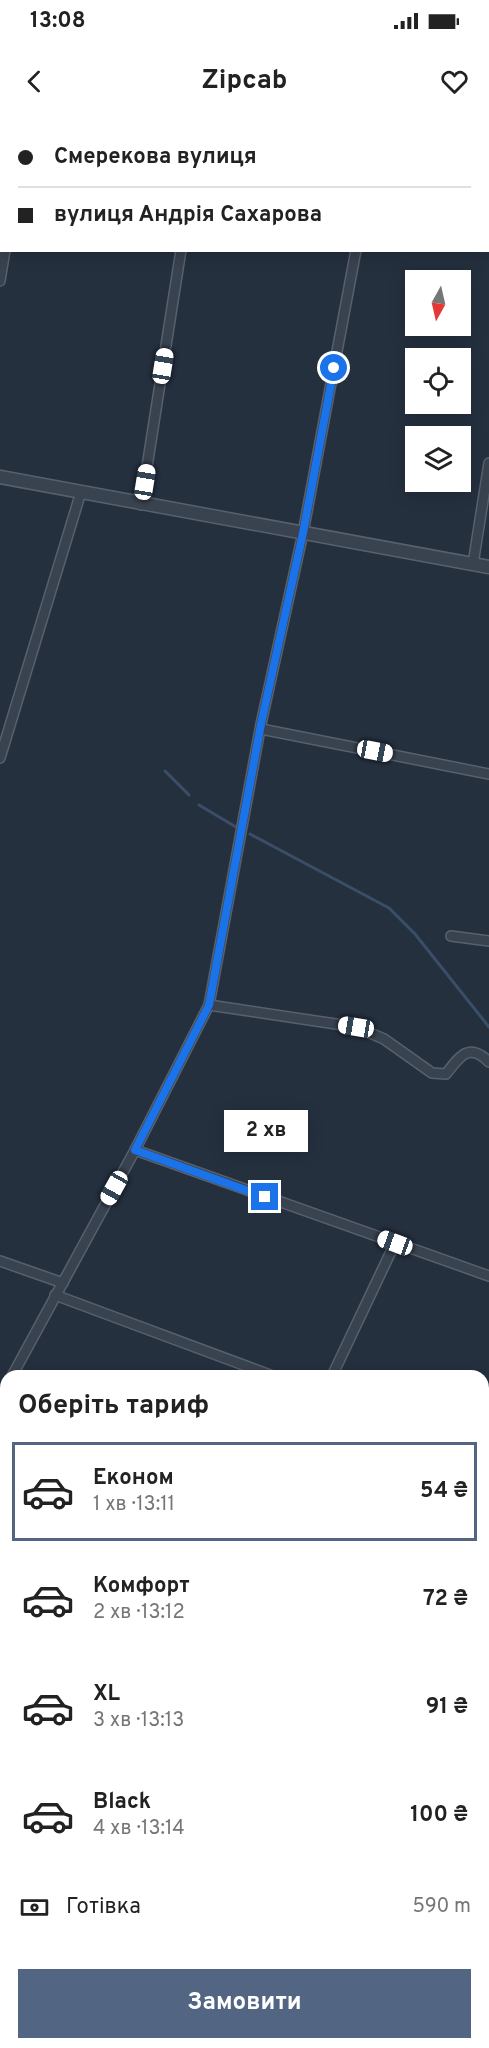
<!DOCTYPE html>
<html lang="uk">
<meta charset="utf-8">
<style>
:root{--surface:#fff;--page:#f6f6f6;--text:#222;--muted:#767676;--line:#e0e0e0;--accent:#526582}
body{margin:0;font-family:Overpass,sans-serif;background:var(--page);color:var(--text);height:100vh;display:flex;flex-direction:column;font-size:22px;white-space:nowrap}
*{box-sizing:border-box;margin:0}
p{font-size:20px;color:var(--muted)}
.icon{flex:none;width:33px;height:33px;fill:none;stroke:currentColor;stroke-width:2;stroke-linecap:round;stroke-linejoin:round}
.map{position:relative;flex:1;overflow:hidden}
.panel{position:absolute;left:0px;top:1250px;width:489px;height:680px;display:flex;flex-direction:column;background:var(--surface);border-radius:18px 18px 0 0;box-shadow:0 3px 15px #0003}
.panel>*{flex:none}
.banner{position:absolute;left:0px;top:0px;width:489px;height:132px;box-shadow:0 3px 15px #0003;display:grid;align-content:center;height:132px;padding:0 18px;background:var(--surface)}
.needle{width:39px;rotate:188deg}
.controls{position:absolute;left:405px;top:150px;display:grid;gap:12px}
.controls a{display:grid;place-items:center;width:66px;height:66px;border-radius:0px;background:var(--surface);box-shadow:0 3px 15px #0003;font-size:30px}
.end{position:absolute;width:27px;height:27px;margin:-14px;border:8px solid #1a73e8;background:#fff;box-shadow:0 0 0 3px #fff}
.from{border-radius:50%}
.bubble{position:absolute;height:42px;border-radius:0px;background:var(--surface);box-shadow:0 3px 15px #0003;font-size:20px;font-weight:700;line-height:42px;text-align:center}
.car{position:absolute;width:18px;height:36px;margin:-18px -9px;border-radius:8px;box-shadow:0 0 4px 2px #0007;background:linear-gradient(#fff 24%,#345 0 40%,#fff 0 76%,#345 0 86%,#fff 0)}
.banner b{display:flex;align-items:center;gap:21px;height:57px;font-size:22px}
.banner b+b{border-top:2px solid var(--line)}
.banner i{width:15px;height:15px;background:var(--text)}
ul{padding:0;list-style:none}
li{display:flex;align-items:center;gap:18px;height:99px;margin:0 12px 9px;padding:0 6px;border:3px solid transparent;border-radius:0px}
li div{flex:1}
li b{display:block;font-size:22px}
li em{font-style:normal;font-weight:700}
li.selected{border-color:var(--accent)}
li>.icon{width:54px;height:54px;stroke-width:1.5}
h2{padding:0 18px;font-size:27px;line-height:72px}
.pay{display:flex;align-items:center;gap:15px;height:66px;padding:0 18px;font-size:22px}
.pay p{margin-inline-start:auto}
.primary-button{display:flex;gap:12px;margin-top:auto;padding:12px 18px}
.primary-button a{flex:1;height:69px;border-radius:0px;background:var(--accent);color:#fff;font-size:24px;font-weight:700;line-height:69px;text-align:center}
.status{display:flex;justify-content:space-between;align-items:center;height:42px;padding:0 30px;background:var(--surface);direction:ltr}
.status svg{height:16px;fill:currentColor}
header{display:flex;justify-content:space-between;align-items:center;height:78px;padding:0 18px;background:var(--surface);font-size:27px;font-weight:700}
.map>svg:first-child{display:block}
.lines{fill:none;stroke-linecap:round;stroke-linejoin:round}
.stream{stroke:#3a4e68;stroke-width:3}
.minor-casing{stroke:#57606d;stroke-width:12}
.tertiary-casing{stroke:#57606d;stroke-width:15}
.minor{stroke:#39424f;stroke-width:9}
.tertiary{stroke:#39424f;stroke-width:12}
.route{stroke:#1a73e8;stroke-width:8}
</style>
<div class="status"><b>13:08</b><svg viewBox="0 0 49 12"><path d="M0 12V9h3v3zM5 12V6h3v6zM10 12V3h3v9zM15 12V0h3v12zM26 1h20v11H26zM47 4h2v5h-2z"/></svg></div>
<header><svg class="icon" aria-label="back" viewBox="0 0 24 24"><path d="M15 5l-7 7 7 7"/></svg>Zipcab<svg class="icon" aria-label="heart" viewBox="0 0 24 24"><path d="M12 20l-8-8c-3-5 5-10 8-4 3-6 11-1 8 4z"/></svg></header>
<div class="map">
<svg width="489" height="1928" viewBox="0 0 489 1928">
<rect width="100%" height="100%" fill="#25303f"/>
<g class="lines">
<g class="stream">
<path d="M165,651l24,24"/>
<path d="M199,685l37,22"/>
<path d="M250,714l139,74 26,26 74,93"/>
<path d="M0,1793l6,4"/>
<path d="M128,1923l9,5"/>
</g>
<g class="minor-casing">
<g id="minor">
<path d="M380,2v-2"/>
<path d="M0,161l5,-31"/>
<path d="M141,385l40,-255"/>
<path d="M473,444l16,-101"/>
<path d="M261,609l228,45"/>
<path d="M0,638l81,-266"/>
<path d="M451,816l38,5"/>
<path d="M209,885l147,22 28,12 48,34 14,1c14,-18 23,-32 43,-12"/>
<path d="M135,1030l354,126"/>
<path d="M0,1141l63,22"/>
<path d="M55,1175l218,81"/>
<path d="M12,1256l123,-226 74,-145 52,-281 42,-191 53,-283"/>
<path d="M332,1256l63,-133"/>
<path d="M0,1277l6,-11"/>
<path d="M483,1329l6,3"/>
<path d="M0,1331l6,2"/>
<path d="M0,1504l6,2"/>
<path d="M483,1509l6,2"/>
<path d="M483,1684l6,2"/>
<path d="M0,1697l6,2"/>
<path d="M0,1745l6,10"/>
<path d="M483,1860l6,2"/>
<path d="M0,1909l6,3"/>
<path d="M224,1923l14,5"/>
<path d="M350,1928l2,-5"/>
</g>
</g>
<g class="tertiary-casing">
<path id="tertiary" d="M0,357l489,90"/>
</g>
<use href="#minor" class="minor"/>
<use href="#tertiary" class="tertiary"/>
</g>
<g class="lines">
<path class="route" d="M265,1077l-130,-47 74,-145 52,-281 42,-191 31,-165"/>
</g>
</svg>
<div class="controls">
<a><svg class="needle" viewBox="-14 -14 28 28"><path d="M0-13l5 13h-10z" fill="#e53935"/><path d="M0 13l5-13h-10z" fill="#767676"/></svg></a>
<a><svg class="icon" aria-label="locate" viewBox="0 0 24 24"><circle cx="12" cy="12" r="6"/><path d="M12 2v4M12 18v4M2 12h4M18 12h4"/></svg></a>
<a><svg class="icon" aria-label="layers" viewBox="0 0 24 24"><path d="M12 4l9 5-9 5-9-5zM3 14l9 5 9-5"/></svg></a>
</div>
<i class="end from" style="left:334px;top:248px"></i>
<i class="end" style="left:265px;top:1077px"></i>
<div class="bubble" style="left:224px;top:990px;width:84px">2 хв</div>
<i class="car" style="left:163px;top:246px;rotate:9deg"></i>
<i class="car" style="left:145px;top:362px;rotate:9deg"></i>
<i class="car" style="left:375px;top:631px;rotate:101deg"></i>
<i class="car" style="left:356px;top:907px;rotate:279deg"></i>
<i class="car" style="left:114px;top:1068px;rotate:209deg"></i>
<i class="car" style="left:395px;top:1123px;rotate:290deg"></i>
<div class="banner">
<b><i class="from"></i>Смерекова вулиця</b>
<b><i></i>вулиця Андрія Сахарова</b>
</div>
<section class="panel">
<h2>Оберіть тариф</h2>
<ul>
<li class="selected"><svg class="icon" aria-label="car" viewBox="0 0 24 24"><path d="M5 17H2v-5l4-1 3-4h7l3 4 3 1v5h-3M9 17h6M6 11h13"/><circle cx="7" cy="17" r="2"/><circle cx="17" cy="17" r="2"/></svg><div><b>Економ</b><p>1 хв · 13:11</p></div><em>54 ₴</em></li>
<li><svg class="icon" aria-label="car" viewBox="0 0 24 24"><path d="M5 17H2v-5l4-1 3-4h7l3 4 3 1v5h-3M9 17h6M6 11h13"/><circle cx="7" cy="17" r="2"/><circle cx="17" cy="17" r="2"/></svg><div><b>Комфорт</b><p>2 хв · 13:12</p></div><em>72 ₴</em></li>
<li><svg class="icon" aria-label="car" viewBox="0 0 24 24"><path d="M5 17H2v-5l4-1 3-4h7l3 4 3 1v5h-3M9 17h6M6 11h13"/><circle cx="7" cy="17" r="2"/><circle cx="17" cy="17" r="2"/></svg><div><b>XL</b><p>3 хв · 13:13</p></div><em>91 ₴</em></li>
<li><svg class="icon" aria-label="car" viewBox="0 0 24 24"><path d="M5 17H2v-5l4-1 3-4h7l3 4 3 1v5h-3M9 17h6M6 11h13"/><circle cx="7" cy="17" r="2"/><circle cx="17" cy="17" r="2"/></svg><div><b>Black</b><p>4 хв · 13:14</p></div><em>100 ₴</em></li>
</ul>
<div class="pay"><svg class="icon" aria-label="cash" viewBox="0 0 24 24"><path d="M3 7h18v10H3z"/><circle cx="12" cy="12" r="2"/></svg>Готівка<p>590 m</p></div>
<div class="primary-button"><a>Замовити</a></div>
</section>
</div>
